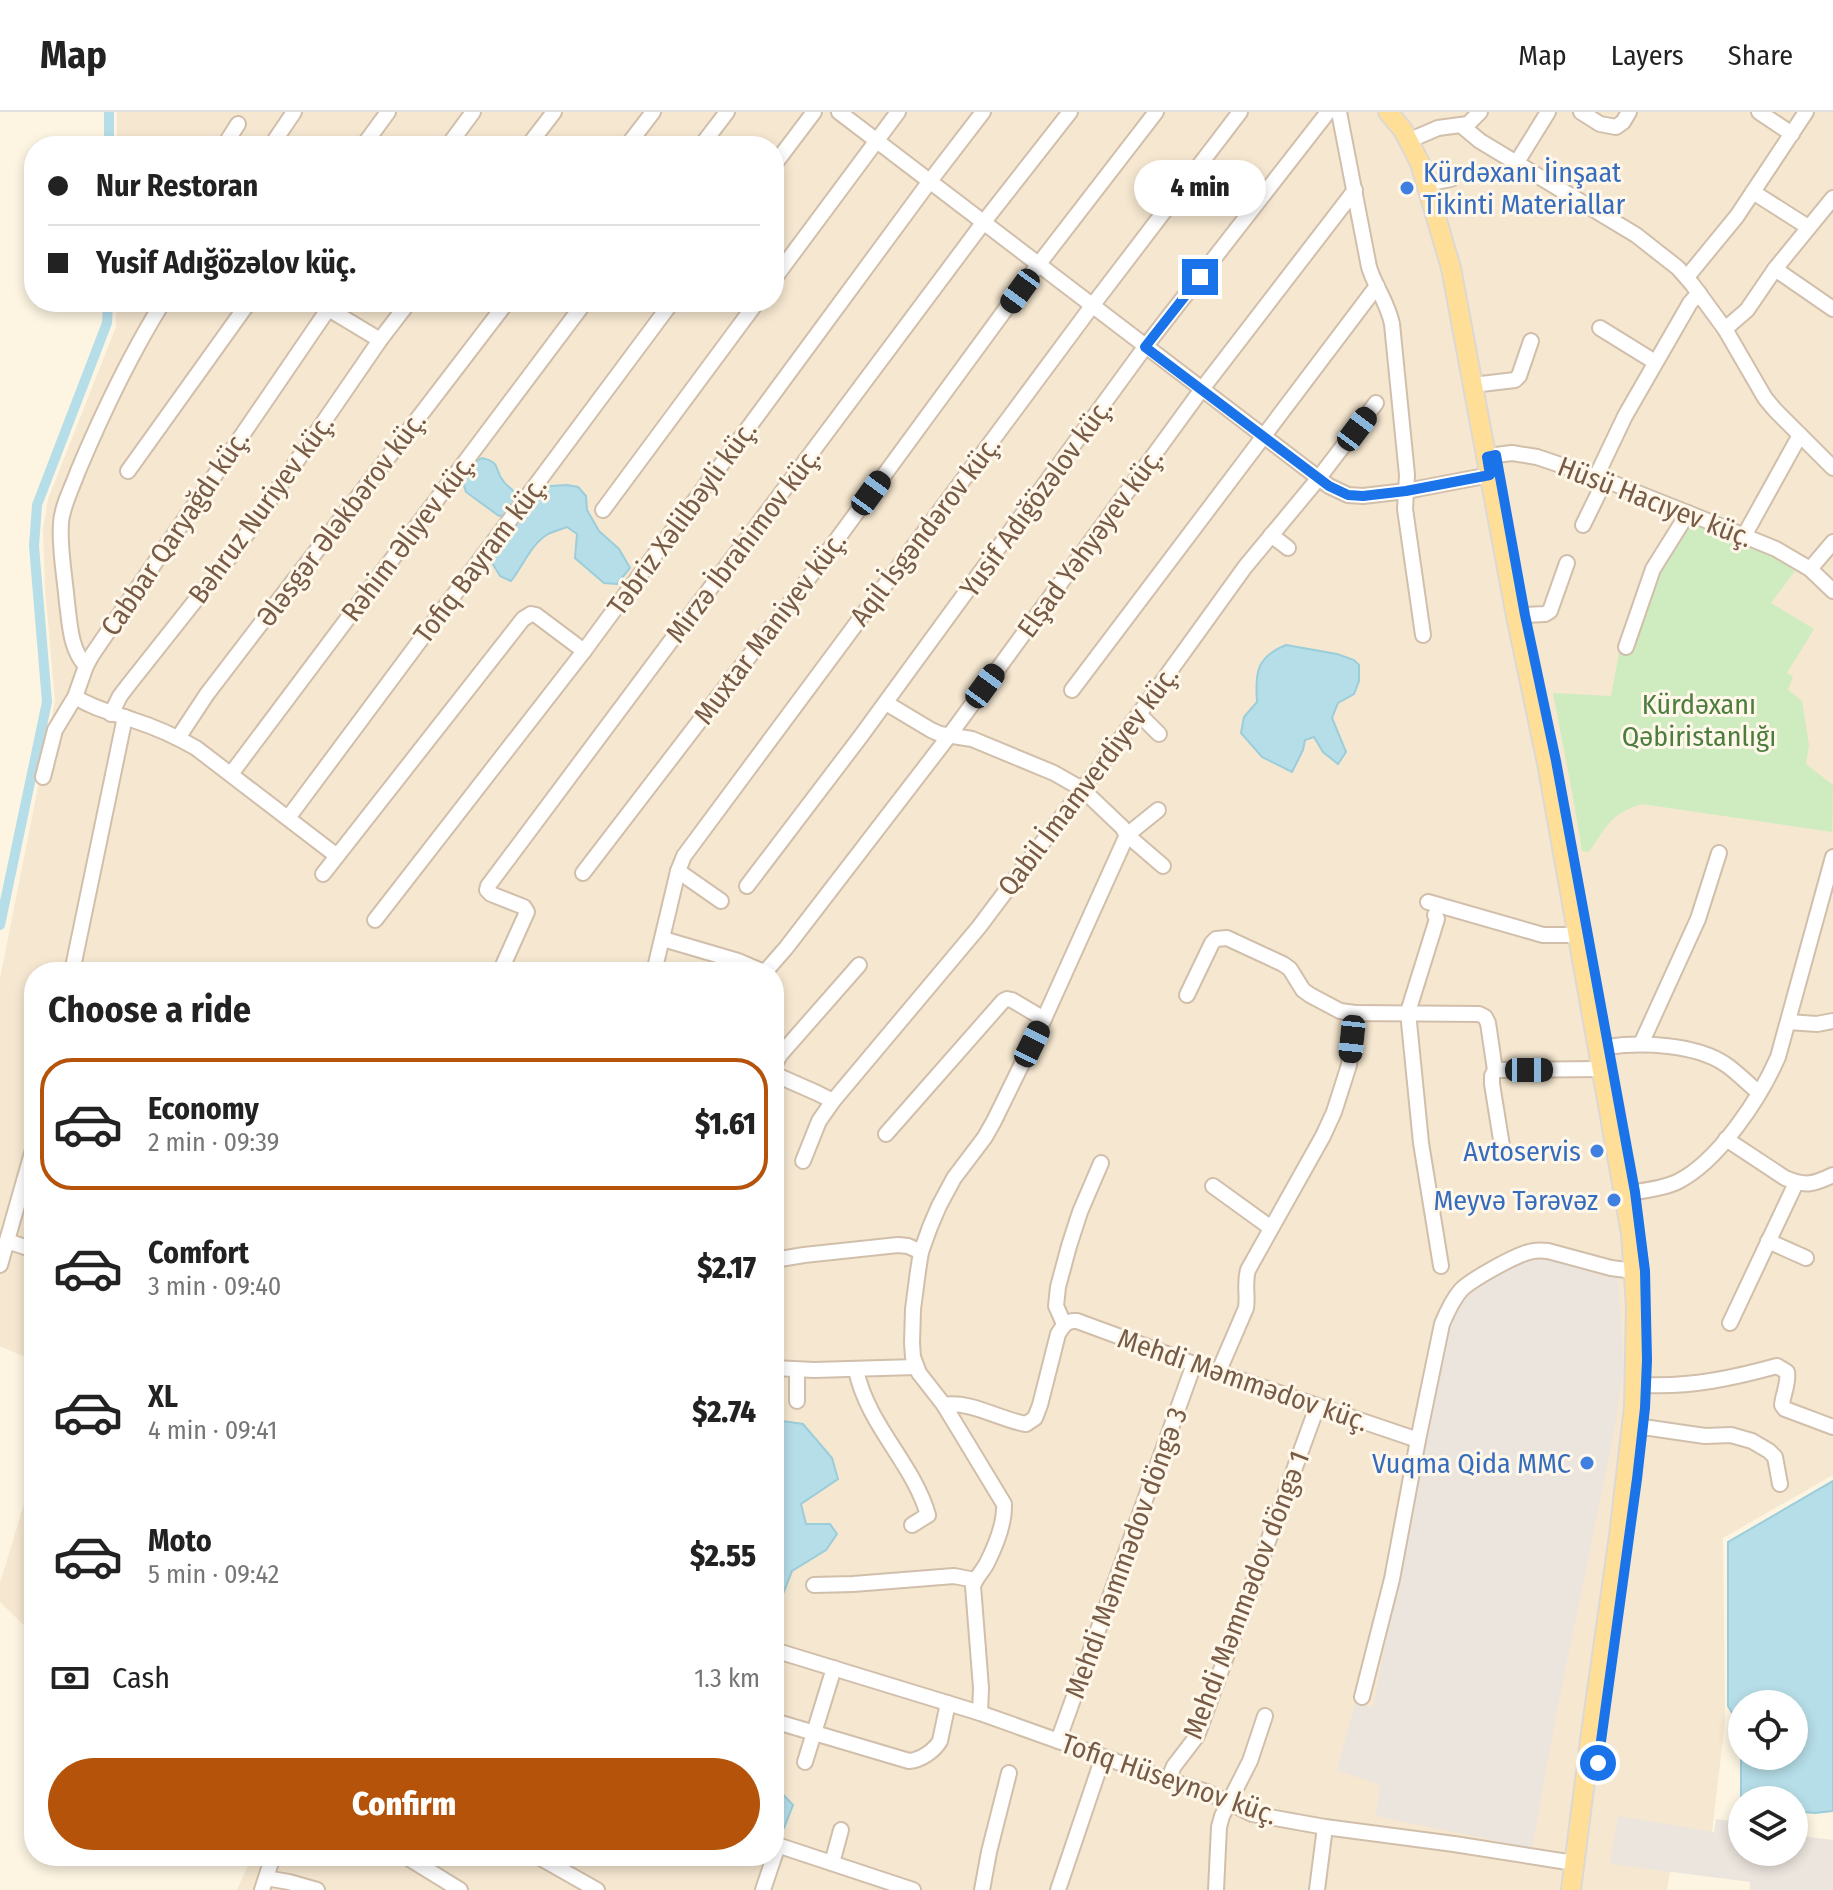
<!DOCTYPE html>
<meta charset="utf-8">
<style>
:root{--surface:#fff;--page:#f6f6f6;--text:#222;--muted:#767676;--line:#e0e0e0;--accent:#b45309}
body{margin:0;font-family:"Fira Sans Condensed",sans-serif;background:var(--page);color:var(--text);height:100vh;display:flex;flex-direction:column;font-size:30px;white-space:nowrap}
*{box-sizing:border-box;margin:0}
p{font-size:26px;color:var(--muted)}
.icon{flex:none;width:44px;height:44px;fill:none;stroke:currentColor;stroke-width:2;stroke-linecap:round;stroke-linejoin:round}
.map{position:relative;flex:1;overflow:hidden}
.drawer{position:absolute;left:24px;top:850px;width:760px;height:904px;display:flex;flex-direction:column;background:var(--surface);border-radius:32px;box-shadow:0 4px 12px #0003}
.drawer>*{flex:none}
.top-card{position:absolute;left:24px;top:24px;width:760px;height:176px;border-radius:32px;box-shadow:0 4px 12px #0003;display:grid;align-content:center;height:176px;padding:0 24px;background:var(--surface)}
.buttons{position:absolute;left:1728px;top:1578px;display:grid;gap:16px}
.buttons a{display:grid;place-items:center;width:80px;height:80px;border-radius:50%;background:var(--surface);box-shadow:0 4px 12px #0003;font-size:40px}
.end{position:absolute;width:36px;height:36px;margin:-18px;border:10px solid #1a73e8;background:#fff;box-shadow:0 0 0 4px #fff}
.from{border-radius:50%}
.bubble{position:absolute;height:56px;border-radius:28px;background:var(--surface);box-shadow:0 4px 12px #0003;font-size:26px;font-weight:800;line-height:56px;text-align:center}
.car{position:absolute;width:24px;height:48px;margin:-24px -12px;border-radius:10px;box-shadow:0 0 6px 2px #0007;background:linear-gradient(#222 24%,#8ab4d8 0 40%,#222 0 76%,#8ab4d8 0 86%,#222 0)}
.top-card b{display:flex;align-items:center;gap:28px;height:76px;font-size:30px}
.top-card b+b{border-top:2px solid var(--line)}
.top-card i{width:20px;height:20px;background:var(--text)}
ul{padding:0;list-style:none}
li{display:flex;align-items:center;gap:24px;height:132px;margin:0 16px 12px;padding:0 8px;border:4px solid transparent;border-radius:32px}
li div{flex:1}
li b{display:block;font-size:30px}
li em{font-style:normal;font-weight:800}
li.active{border-color:var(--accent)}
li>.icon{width:72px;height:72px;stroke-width:1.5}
h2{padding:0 24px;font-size:36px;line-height:96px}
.pay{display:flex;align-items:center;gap:20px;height:88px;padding:0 24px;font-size:30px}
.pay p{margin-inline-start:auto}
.primary-button{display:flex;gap:16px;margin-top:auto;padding:16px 24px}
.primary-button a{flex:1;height:92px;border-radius:48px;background:var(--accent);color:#fff;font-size:32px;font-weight:800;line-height:92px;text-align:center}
header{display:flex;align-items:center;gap:48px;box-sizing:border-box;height:112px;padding:0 40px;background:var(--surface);border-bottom:2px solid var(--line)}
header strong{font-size:38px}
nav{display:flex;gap:44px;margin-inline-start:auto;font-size:28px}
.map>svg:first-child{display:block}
.residential{fill:#f5e7d0}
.industrial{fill:#ece5de}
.green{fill:#cfecc0}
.water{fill:#b6dee8;stroke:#9bcdda;stroke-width:2;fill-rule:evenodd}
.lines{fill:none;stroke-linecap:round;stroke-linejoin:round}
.canal{stroke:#b6dee8;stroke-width:10}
.minor-casing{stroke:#d1bfab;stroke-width:18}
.major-casing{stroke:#ded8d3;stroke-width:22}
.minor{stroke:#fff;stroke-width:14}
.major{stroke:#ffdf98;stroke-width:18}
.route{stroke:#1a73e8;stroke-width:10}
.shop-dot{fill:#3f7fe0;stroke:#fff8ea;stroke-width:3}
.labels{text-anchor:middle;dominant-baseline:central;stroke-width:6;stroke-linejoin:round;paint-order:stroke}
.shop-label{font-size:28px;fill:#366cbe;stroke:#fff8ea;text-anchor:end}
.street-label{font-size:28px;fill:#775b47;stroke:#fff8ea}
.park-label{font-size:28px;fill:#4d7d3e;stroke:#fff8ea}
</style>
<header>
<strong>Map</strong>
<nav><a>Map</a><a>Layers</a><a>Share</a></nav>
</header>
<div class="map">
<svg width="1833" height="1778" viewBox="0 0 1833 1778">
<rect width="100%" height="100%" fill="#fdf5e2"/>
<g class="residential">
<path d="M117,0h1716v1363l-110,63 2,183 -18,154 -37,-4 -3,19h-1430l15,-34h522v-884h-740v389l-34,-15v-367l55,-278 -10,-112 -2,-59 5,-31 68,-172v-25h658v-156h-657z"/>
<path d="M34,1359v164l-34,-33v-19z"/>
</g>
<g class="industrial">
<path d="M1542,1141l76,21 6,96 -11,67 -57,278 -24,133 -156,-32 4,-31 -43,-15 18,-66 18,3 75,-386 21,-33 45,-26z"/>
<path d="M1618,1704l96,16 2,-13 16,2 -1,13 11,2v16h52v-17l39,5v50h-83v-8l-140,-18z"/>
</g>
<path class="green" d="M1698,411l87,40 10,8 -24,32 43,26 -27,44 6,4 -5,13 14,11 7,44 -3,19 27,21 -1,47 -190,-28c-32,10 -35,22 -53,48l-7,-1 -9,-54 -20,-104 58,3 9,-48 31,-64 34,-57z"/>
<g class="water">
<path d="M482,346c21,5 11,12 22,24 4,5 11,10 16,14l-10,18 -11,2 -33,-24 -4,-12 13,-18z"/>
<path d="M567,373l11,2 8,9 1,14 12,21 20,18 11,19 -13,16 -13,-1 -29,-25 2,-24 -10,-7c-6,2 -13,4 -19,7 -17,10 -25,32 -37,47l-11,-5 -9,-15 5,-13 44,-57 11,-5z"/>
<path d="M1286,533l51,9 17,6 5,5v16l-5,13 -16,9 -6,15 14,34 -8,12 -15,-12 -9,-15 -9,3 -2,10 -11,22 -30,-15 -21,-24 3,-16 13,-15c-2,-29 -1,-45 29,-57z"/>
<path d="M782,1309l21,3 29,34 6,21 -37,25 5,20h24l7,10 -11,16 -34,21 -18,46v-156l9,-3 -7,-21z"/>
<path d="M1833,1369v330l-18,2 -21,-2v-11h-52l-1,5v-77l-13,-22v-164zM1794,1592v52h-52v-52z"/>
<path d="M774,1675l4,2 15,16 -9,23 -10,6z"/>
</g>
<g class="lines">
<g class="canal">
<path d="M109,34v-34"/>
<path d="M0,813l47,-223 -13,-156 3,-41 70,-182 1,-21"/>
</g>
<g class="minor-casing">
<g id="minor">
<path d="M839,0l490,374 19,9 15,1 43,-5 84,-16"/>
<path d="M1339,0l30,155c6,20 19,36 23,57l15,151 -2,34 18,126"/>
<path d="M1581,0l19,12 16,3 7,-5 6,-10"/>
<path d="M1759,0l33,22"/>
<path d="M1462,14l18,15 156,94 42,33 14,16 33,45 40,69 10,12 58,58"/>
<path d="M1417,25l21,-9 30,-4 12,-12"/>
<path d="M224,34l14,-22"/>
<path d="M271,34l23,-34"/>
<path d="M363,34l25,-34"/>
<path d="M448,34l25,-34"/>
<path d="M528,34l26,-34"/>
<path d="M627,34l26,-34"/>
<path d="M701,34l26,-34"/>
<path d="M1517,50l31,-50"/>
<path d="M774,53l40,-53"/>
<path d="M1435,70l16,-3"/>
<path d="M1753,80l55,35"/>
<path d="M1775,157l58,40"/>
<path d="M1687,165l50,-61 69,-104"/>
<path d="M774,167l124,-167"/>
<path d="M317,190l63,38"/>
<path d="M1600,216l55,34"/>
<path d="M1725,217l22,-19 28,-41 58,-71"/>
<path d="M1481,272l34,-4 4,-4 12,-35"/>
<path d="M1496,343l16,-2 25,4 68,23 83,33 88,36 34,20 23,22"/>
<path d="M128,359l121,-169"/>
<path d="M1596,365l29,-61 65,-113 9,-10"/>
<path d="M603,398l154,-208"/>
<path d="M1583,413l22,-45"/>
<path d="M1271,423l17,13"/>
<path d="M1744,424l56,-101"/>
<path d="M1810,457l23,-27"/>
<path d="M1525,503l20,-1 5,-3 17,-48"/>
<path d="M1626,535l27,-78 35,-56"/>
<path d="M86,554c-16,-17 -16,-42 -19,-63 -2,-26 -8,-54 -6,-80 1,-17 11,-35 17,-52 24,-57 52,-116 85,-169"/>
<path d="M1072,578l305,-404"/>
<path d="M75,585c22,13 36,15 58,23 22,7 44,17 63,28l141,108"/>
<path d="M886,591l45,27 9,4 32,5 82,34 28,16 40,38 5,8 -83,184 -50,102 -9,16 -31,41 -15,28 -9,21 -9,25 -3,19 -5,38 -1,34 1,14 6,16 25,32 60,99c1,19 -8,41 -17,59 -4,8 -11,14 -14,23l8,102 -1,25"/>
<path d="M111,602l9,-18 10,-13 107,-135 143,-208 29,-38"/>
<path d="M1139,602l20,20"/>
<path d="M178,626l29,-44 300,-392"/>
<path d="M231,662l354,-472"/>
<path d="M43,665l12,-47 20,-33 11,-31 6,-11 241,-353"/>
<path d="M1158,698l-31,25 36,31"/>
<path d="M288,706l384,-516"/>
<path d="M678,759l43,30"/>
<path d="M583,761l214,-279 241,-329 118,-153"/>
<path d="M323,762l200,-255 8,-5 5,1 48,36"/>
<path d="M747,774l114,-150 284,-389 183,-235"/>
<path d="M1428,790l115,33h35"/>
<path d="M1435,803l2,4 -29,93 13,131 20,123"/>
<path d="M375,808l209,-269 346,-470 53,-69"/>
<path d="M663,827l75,22 26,11"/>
<path d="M72,860l53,-255"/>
<path d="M500,860l27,-60 -3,-5 -33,-13 -4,-4 1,-4 495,-663 87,-111"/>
<path d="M654,860l24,-101 6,-15 408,-550 148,-194"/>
<path d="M765,860l21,-24 163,-212 253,-347 153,-199"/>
<path d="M1187,883l25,-52 4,-4 11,-1 56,26 7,5 13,21 7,5 30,16 15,2"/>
<path d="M1788,910l29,2 16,-3"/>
<path d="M1641,932l57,-125 21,-66"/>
<path d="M1607,935c35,-5 88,-3 118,17 12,8 22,19 34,29"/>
<path d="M774,954l6,-11 79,-90"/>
<path d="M1495,958l-3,6v8l11,68"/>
<path d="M774,962l43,19 16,8 146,-174 160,-213 106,-147 73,-88 58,-76"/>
<path d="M886,1022l117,-133 4,-2 5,1 32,19"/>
<path d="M1726,1027l59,39c21,9 29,6 48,-3"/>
<path d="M803,1049l16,-40 14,-20"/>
<path d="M1213,1074l58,42"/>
<path d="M1635,1080c14,-2 29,-4 42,-10 41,-20 83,-84 101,-125l55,-200"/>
<path d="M7,1129l27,9"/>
<path d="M1768,1129l38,17"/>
<path d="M774,1148l30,-5 94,-10 10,1 13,6"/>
<path d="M0,1153l34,-119"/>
<path d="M1730,1211l66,-140"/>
<path d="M1064,1212l-8,-18 2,-19 11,-41 11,-34 21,-49"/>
<path d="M774,1256l40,2 102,-3"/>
<path d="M856,1258c12,56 57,93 72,145l-16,10"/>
<path d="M1218,1261l28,-65c2,-13 -2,-24 2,-38l75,-134 11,-24 15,-47 6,-52 124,1 6,3 3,6 7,47 107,-1"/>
<path d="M1646,1273c46,2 87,-7 131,-19l10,6c2,11 -4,22 -5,33l3,4 48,18"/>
<path d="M797,1289v-31"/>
<path d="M944,1293c25,-5 57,15 82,19l9,-6 5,-13 18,-71c5,-8 8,-14 19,-13l117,43 224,76 24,-116c5,-12 11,-25 19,-34 11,-11 53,-34 68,-38 6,-2 12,-2 19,-1l63,17 23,3"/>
<path d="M1643,1315l62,9 26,-1 21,6 17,10 6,6 5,27"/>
<path d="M814,1473l39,-1 101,-8 21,4"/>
<path d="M774,1538l206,63 188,67 39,12 45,22 73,13 129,17 120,19"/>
<path d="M1362,1585l30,-118 26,-139"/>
<path d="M774,1609l135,40c12,-1 25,-10 31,-20l8,-38"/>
<path d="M1058,1629l136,-377"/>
<path d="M805,1650l29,-94"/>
<path d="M1168,1668l6,-14 23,-30 120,-329"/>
<path d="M774,1732l139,46"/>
<path d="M405,1744l55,34"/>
<path d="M537,1744l60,34"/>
<path d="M832,1751l9,-33"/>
<path d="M266,1766l23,4 28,8"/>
<path d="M262,1778l11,-34"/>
<path d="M763,1778l15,-45"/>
<path d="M982,1778l7,-38 20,-79"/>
<path d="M1058,1778l45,-133"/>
<path d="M1216,1778l3,-63 3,-11 28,-55 15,-45"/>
<path d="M1317,1778l8,-63"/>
</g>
</g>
<g class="major-casing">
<path id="major" d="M1388,0l15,18 17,33 31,105 65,348 31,147 84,471 5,73 -2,100 -15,129 -28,197 -20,157"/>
</g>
<use href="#minor" class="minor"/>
<use href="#major" class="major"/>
</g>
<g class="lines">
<path class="route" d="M1200,165l-55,70 184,139 19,9 15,1 43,-5 84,-16 -3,-18 9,-2 29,160 31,146 79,431 10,79 2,89 -2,48 -8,71 -39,284"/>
</g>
<g class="shop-dot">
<circle cx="1407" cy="76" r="8"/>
<circle cx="1597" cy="1039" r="8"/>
<circle cx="1614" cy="1088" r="8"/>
<circle cx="1587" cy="1351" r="8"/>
</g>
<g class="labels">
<g class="shop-label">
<text x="1423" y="60" text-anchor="start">Kürdəxanı İinşaat<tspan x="1423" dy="32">Tikinti Materiallar</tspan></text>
<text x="1581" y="1039">Avtoservis</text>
<text x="1598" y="1088">Meyvə Tərəvəz</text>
<text x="1571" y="1351">Vuqma Qida MMC</text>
</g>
<g class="street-label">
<text transform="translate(1036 386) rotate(-54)">Yusif Adığözəlov küç.</text>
<text transform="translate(1655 390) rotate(21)">Hüsü Hacıyev küç.</text>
<text transform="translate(261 397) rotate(-54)">Bəhruz Nuriyev küç.</text>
<text transform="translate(682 406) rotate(-54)">Təbriz Xəlilbəyli küç.</text>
<text transform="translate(341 407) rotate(-53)">Ələsgər Ələkbərov küç.</text>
<text transform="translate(925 419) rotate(-53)">Aqil İsgəndərov küç.</text>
<text transform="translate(175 421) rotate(-56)">Cabbar Qaryağdı küç.</text>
<text transform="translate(408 426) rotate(-53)">Rəhim Əliyev küç.</text>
<text transform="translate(1090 431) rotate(-54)">Elşad Yəhyəyev küç.</text>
<text transform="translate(743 433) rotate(-53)">Mirzə İbrahimov küç.</text>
<text transform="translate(480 448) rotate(-53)">Tofiq Bayram küç.</text>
<text transform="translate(770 516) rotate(-53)">Muxtar Maniyev küç.</text>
<text transform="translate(1088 669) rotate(-53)">Qabil İmamverdiyev küç.</text>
<text transform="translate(1243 1268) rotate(19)">Mehdi Məmmədov küç.</text>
<text transform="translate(1126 1441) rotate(-70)">Mehdi Məmmədov döngə 3</text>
<text transform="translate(1246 1483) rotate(-69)">Mehdi Məmmədov döngə 1</text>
<text transform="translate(1169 1667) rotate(19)">Tofiq Hüseynov küç.</text>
</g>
<g class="park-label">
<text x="1699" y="592">Kürdəxanı<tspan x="1699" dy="32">Qəbiristanlığı</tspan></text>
</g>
</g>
</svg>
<div class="buttons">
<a><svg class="icon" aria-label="locate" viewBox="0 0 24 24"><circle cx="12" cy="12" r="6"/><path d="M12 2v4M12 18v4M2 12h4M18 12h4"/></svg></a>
<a><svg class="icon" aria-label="layers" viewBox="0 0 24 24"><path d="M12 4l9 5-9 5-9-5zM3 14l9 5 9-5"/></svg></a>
</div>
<i class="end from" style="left:1598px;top:1651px"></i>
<i class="end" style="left:1200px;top:165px"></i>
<div class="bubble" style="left:1134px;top:48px;width:132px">4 min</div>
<i class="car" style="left:1020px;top:179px;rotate:216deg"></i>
<i class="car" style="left:1357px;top:317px;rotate:37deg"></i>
<i class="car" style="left:871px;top:381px;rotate:36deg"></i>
<i class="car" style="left:985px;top:574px;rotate:36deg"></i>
<i class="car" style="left:1352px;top:927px;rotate:186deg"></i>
<i class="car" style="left:1032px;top:932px;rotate:26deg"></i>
<i class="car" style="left:1529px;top:958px;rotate:90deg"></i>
<div class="top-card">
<b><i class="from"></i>Nur Restoran</b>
<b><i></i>Yusif Adığözəlov küç.</b>
</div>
<section class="drawer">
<h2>Choose a ride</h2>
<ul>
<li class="active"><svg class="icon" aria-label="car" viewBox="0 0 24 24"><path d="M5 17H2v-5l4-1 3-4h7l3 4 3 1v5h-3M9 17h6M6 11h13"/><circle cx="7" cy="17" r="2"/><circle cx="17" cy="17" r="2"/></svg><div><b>Economy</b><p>2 min · 09:39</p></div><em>$1.61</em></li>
<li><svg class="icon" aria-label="car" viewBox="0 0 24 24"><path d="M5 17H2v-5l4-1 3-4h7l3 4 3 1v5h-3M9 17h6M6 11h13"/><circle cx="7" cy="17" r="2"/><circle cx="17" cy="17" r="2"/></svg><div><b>Comfort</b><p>3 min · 09:40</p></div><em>$2.17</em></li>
<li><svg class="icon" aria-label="car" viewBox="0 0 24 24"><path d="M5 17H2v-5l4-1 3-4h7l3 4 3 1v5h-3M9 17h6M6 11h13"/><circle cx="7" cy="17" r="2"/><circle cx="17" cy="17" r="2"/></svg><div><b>XL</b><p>4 min · 09:41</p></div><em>$2.74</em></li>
<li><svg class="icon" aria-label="car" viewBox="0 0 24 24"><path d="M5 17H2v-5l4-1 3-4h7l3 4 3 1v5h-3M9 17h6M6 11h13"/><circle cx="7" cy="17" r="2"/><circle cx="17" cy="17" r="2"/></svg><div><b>Moto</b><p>5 min · 09:42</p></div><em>$2.55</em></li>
</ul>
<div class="pay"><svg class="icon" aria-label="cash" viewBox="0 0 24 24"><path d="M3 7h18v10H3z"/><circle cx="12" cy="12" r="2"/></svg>Cash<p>1.3 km</p></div>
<div class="primary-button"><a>Confirm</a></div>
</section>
</div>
